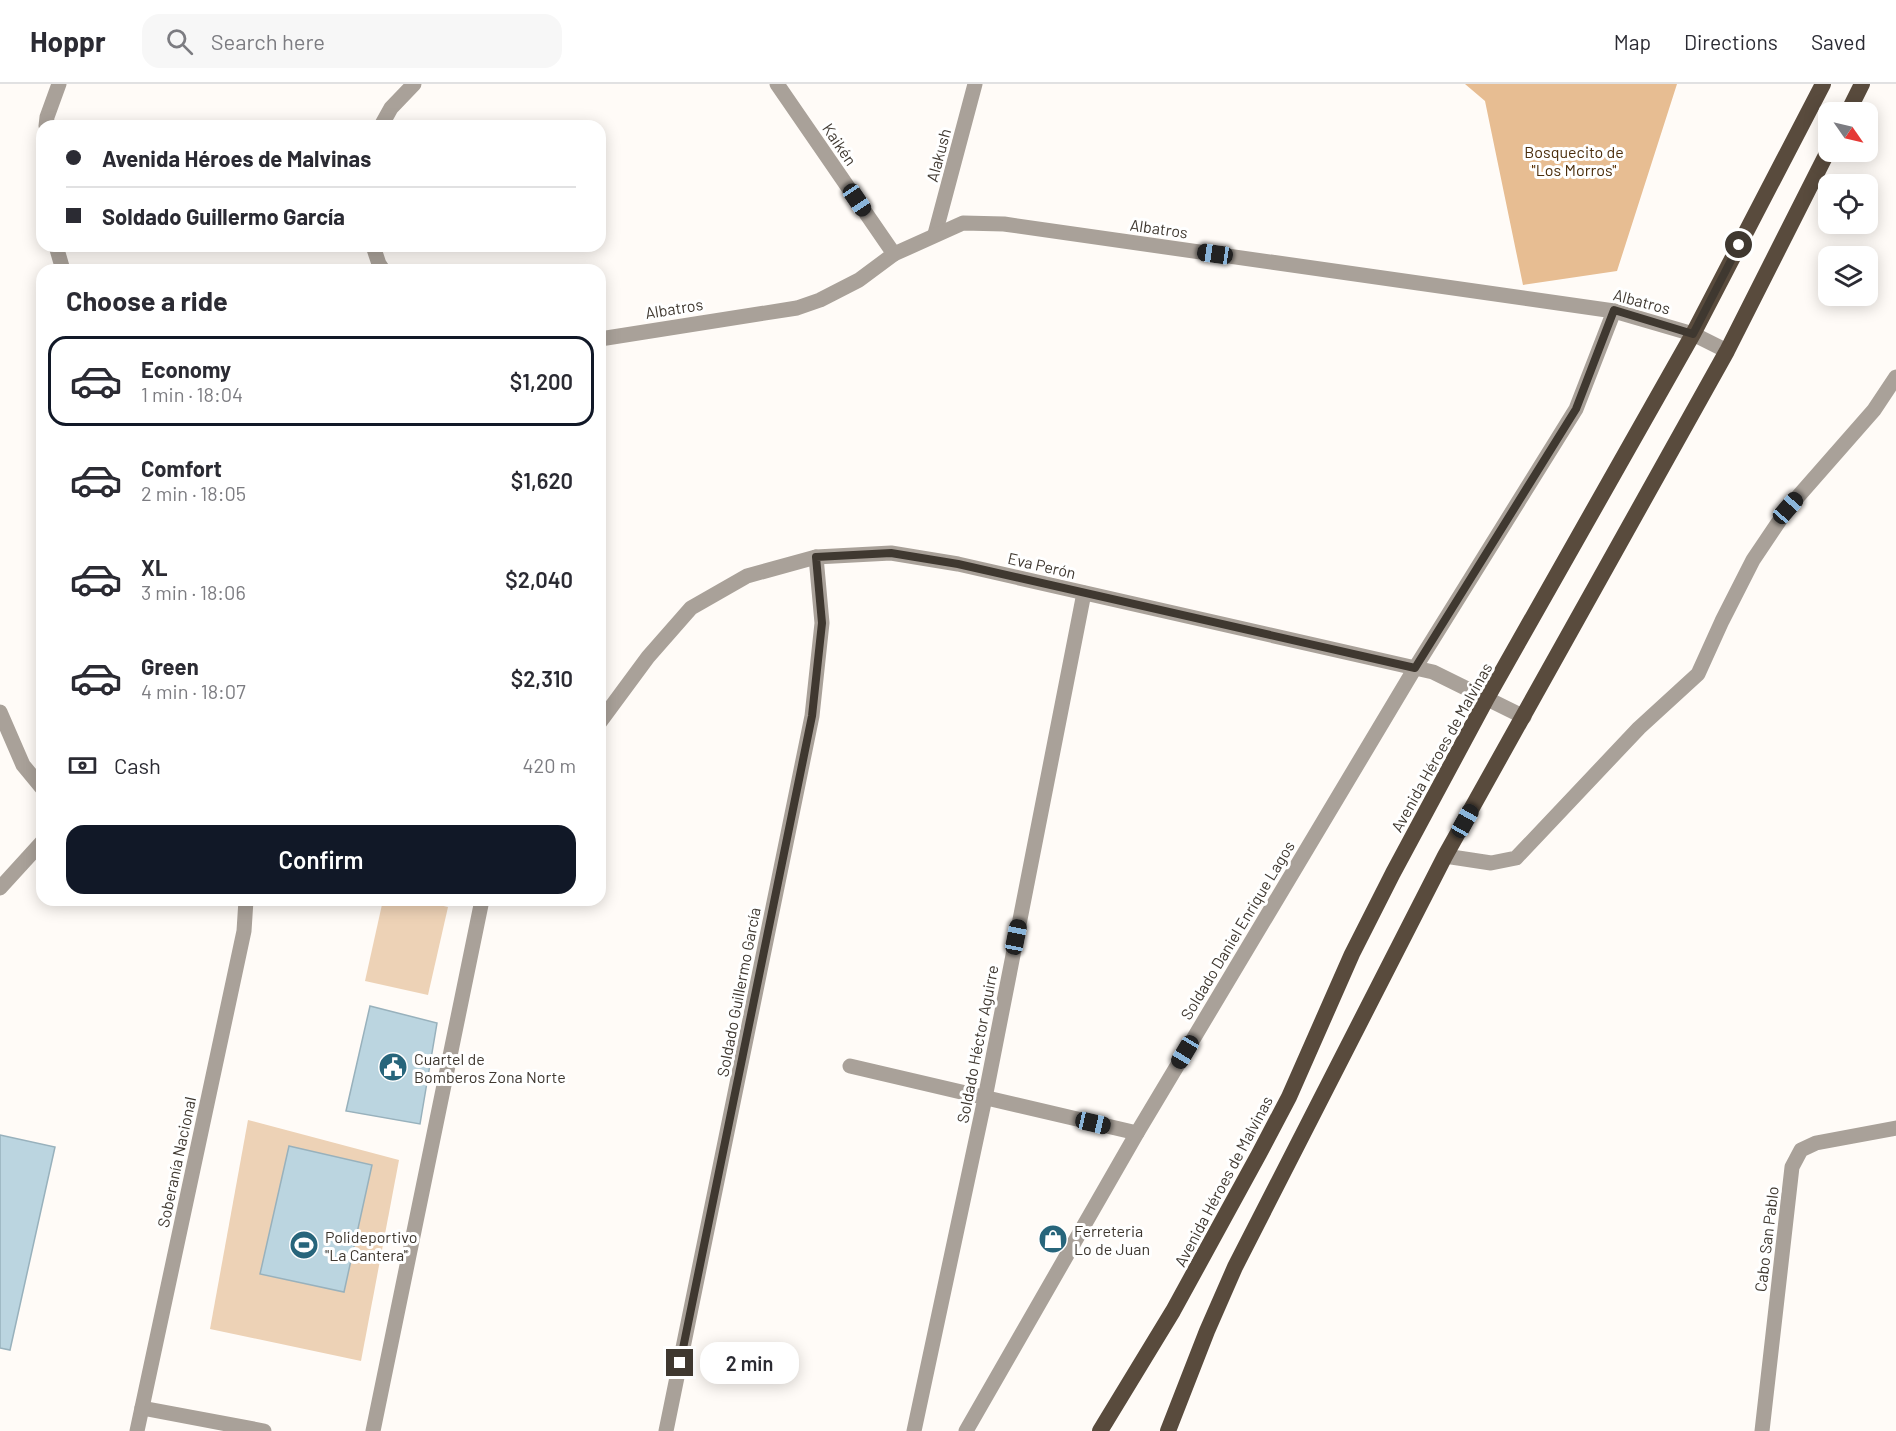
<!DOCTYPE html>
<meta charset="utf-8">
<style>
:root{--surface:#fff;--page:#f7f7f7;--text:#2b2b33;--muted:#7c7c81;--line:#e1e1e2;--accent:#111827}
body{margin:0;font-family:Barlow,sans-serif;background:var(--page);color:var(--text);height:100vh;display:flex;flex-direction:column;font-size:22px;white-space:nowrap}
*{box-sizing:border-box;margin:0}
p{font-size:20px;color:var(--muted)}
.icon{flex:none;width:33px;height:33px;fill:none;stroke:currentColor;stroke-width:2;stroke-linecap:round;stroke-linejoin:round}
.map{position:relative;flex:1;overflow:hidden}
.panel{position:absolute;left:36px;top:180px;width:570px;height:642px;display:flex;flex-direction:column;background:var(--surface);border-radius:18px;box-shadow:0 3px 15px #0003}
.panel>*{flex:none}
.guide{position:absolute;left:36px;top:36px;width:570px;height:132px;border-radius:18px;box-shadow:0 3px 15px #0003;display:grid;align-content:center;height:132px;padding:0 30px;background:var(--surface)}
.needle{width:39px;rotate:124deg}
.buttons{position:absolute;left:1818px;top:18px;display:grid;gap:12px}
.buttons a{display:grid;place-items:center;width:60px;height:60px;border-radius:12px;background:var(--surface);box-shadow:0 3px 15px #0003;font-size:30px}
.end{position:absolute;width:27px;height:27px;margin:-14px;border:8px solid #3f3830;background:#fff;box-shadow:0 0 0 3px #fff}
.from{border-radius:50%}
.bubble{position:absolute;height:42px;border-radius:18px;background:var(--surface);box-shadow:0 3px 15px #0003;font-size:20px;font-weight:600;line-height:42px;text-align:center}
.car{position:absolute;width:18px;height:36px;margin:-18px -9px;border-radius:8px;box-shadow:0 0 4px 2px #0007;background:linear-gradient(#222 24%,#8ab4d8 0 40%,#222 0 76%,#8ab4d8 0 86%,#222 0)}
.guide b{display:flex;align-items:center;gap:21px;height:57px;font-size:22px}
.guide b+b{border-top:2px solid var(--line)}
.guide i{width:15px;height:15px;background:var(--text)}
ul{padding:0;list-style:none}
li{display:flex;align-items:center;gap:18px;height:90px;margin:0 12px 9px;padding:0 18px;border:3px solid transparent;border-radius:18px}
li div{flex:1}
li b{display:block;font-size:22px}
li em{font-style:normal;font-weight:600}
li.on{border-color:var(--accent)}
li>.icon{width:54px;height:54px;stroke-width:1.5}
h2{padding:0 30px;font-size:27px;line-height:72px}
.pay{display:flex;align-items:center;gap:15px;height:66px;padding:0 30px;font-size:22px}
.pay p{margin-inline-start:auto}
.button{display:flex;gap:12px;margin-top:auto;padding:12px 30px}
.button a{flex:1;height:69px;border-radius:18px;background:var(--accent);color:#fff;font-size:24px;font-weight:600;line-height:69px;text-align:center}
header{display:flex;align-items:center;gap:36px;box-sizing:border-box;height:84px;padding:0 30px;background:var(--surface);border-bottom:2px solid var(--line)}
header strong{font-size:28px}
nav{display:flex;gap:33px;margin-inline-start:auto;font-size:21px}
.search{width:420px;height:54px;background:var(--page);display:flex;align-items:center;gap:15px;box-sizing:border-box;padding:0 21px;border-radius:18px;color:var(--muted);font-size:22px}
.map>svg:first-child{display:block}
.green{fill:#edd2b6}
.forest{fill:#e7bd92}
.building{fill:#bbd5e0;stroke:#98b1bc;stroke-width:1.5}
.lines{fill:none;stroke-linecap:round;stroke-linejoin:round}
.minor{stroke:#a9a199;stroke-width:15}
.trunk{stroke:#594b3d;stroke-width:16}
.route{stroke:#3f3830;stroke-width:8}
.labels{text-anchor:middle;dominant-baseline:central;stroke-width:6;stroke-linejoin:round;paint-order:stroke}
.street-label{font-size:16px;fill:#3f3830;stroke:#fff}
.park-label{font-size:16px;fill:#4b2e0c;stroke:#fff}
.poi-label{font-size:16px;fill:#3f3830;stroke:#fff;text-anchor:start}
</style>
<header>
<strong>Hoppr</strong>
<div class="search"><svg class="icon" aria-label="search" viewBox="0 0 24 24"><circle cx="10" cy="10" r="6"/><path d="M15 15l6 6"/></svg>Search here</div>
<nav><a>Map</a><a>Directions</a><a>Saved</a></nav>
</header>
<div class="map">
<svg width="1896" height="1347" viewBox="0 0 1896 1347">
<rect width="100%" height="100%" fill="#fffbf7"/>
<g class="green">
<path d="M383,816h34l31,7 -20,88 -63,-14z"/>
<path d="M248,1036l151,40 -38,201 -151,-32z"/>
</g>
<path class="forest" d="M1465,0h212l-60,187 -94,14 -38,-184z"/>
<g class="building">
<path d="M370,922l67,17 -17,101 -74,-13z"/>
<path d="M0,1051l55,12 -45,203 -10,-2z"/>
<path d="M289,1062l83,19 -28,127 -84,-18z"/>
</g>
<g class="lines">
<g class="minor">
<path d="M777,0l117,170"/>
<path d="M46,42l1,-9 12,-33"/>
<path d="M381,42l10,-18 23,-24"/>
<path d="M935,150l40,-150"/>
<path d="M56,162l7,24"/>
<path d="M373,162l6,18 4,6"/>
<path d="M600,255l197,-31 23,-8 39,-20 35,-26 69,-31 41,1 610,87 79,23 34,17"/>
<path d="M0,628l23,53 19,23"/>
<path d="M600,638l48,-65 43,-49 56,-32 69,-19 75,-4 67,11 475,108 91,45"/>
<path d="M1445,772l46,7 25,-5 123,-130 59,-54 24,-53 31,-61 35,-52 86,-98 22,-33"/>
<path d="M0,804l42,-46"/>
<path d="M850,982l287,67"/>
<path d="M142,1324l122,23"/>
<path d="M137,1347l107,-500 2,-31"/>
<path d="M373,1347l109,-531"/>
<path d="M666,1347l146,-715 10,-93 -6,-66"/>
<path d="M914,1347l71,-333 99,-505"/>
<path d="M966,1347l171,-298 278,-465 161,-259 38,-98"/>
<path d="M1762,1347l30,-264 9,-17 15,-7 80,-15"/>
</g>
<g class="trunk">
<path d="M1848,28l14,-28"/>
<path d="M1100,1347l73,-120 86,-157 30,-57 63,-143 41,-81 94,-175 206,-364 130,-250"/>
<path d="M1168,1347l39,-100 28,-64 210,-411 282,-505 101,-200"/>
</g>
</g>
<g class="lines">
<path class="route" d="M680,1279l132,-647 10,-93 -6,-66 75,-4 67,11 457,104 161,-259 38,-99 79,24 46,-89"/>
</g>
<defs>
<g id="civic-disc" transform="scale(1.5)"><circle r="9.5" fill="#27657b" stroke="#fff"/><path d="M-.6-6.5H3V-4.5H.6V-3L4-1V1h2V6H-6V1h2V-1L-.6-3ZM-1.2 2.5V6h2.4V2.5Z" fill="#fff"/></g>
<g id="shop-disc" transform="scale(1.5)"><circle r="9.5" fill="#27657b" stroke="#fff"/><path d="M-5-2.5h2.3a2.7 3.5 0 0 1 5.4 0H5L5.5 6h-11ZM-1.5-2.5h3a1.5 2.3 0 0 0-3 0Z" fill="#fff"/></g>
<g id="stadium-disc" transform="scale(1.5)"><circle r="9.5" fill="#27657b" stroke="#fff"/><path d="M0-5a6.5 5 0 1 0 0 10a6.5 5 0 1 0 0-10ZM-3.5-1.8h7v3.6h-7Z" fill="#fff"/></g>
</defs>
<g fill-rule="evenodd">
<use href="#civic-disc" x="393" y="983"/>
<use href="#shop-disc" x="1053" y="1155"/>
<use href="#stadium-disc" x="304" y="1161"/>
</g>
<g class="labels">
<g class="street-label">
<text transform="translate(840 60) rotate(56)">Kaikén</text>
<text transform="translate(938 71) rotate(-75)">Alakush</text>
<text transform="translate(1159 144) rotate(8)">Albatros</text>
<text transform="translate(1642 217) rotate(15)">Albatros</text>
<text transform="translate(674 224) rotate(-9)">Albatros</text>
<text transform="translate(1042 481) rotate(13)">Eva Perón</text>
<text transform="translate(1441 663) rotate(-61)">Avenida Héroes de Malvinas</text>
<text transform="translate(1237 846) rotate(-59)">Soldado Daniel Enrique Lagos</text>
<text transform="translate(738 908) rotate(-79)">Soldado Guillermo García</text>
<text transform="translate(977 960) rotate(-79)">Soldado Héctor Aguirre</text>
<text transform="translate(176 1078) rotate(-78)">Soberanía Nacional</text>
<text transform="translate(1223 1097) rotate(-62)">Avenida Héroes de Malvinas</text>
<text transform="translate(1766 1155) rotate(-83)">Cabo San Pablo</text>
</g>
<g class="park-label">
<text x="1574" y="67">Bosquecito de<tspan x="1574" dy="18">"Los Morros"</tspan></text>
</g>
<g class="poi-label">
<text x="414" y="974">Cuartel de<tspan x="414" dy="18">Bomberos Zona Norte</tspan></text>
<text x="1074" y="1146">Ferreteria<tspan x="1074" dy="18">Lo de Juan</tspan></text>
<text x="325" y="1152">Polideportivo<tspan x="325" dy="18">"La Cantera"</tspan></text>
</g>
</g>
</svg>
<div class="buttons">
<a><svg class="needle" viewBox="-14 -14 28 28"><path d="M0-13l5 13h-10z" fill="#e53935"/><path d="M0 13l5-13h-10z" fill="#7c7c81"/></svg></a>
<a><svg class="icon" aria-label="locate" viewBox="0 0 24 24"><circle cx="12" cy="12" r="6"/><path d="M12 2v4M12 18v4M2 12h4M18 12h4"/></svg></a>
<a><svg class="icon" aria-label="layers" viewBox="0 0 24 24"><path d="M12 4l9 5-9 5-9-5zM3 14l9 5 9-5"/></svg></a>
</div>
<i class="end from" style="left:1739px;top:161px"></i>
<i class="end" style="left:680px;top:1279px"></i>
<div class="bubble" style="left:700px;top:1258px;width:99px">2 min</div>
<i class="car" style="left:857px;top:116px;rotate:146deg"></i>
<i class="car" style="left:1215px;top:170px;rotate:278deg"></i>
<i class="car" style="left:1788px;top:424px;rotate:41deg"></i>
<i class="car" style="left:1465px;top:737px;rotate:29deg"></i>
<i class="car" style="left:1016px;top:853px;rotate:11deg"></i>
<i class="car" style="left:1185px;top:968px;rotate:211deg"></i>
<i class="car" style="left:1093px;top:1039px;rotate:103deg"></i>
<div class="guide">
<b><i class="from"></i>Avenida Héroes de Malvinas</b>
<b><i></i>Soldado Guillermo García</b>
</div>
<section class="panel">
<h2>Choose a ride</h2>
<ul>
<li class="on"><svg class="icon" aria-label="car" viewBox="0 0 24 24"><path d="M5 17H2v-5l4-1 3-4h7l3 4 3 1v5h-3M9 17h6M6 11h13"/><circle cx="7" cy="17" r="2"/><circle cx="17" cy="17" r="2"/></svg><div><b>Economy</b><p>1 min · 18:04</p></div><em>$1,200</em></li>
<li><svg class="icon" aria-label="car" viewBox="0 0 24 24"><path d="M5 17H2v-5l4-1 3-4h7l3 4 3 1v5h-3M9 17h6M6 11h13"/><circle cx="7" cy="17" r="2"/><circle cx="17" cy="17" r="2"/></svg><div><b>Comfort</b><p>2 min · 18:05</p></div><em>$1,620</em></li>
<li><svg class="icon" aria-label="car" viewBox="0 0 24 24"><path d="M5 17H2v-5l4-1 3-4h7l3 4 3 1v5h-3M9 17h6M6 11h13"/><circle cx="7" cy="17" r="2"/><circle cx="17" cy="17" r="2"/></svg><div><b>XL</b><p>3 min · 18:06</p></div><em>$2,040</em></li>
<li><svg class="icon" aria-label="car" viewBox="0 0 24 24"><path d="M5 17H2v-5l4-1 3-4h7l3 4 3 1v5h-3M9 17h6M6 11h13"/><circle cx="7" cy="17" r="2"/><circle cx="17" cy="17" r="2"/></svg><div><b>Green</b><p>4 min · 18:07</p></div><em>$2,310</em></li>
</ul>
<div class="pay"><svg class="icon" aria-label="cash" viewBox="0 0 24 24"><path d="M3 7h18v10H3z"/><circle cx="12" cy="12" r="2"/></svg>Cash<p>420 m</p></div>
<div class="button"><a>Confirm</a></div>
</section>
</div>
